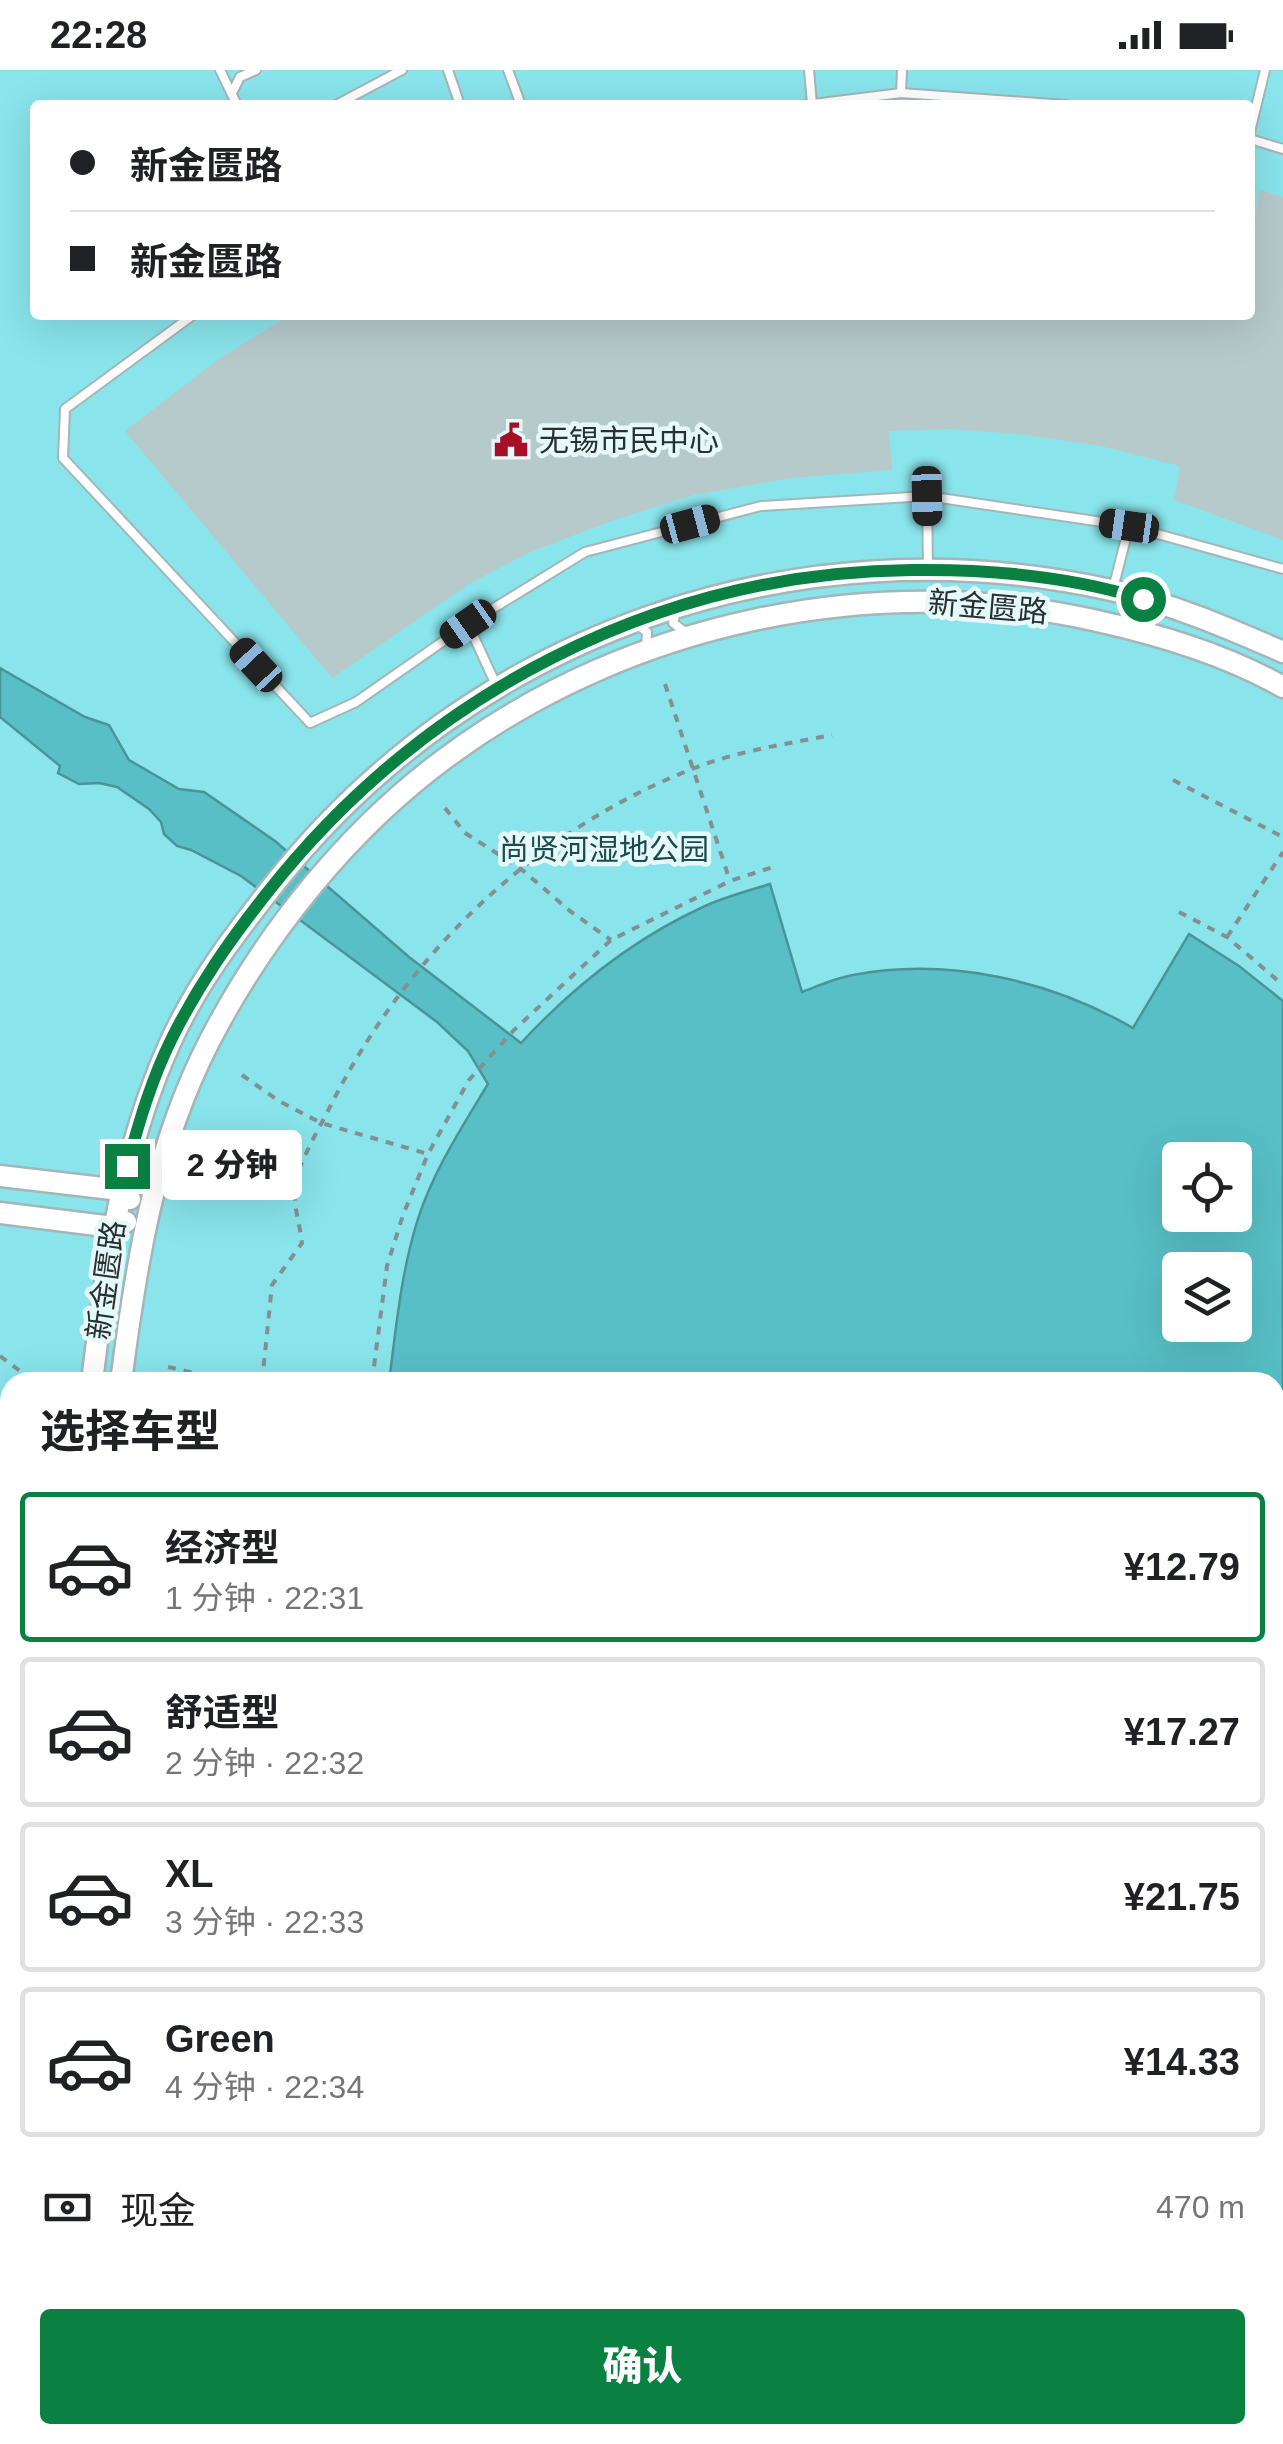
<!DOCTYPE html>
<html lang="zh">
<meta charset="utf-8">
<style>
:root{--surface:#fff;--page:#f2f2f2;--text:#202124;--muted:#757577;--line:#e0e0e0;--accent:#0b8043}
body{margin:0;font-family:Arial,"Noto Sans SC",sans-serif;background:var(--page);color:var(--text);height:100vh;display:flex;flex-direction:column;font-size:38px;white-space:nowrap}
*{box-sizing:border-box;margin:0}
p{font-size:32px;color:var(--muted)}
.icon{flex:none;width:55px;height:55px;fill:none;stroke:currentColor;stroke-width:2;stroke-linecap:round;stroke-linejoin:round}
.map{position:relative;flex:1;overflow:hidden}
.side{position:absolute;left:0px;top:1302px;width:1285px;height:1072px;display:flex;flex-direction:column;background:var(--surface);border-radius:30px 30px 0 0;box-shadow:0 10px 40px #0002}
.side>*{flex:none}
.top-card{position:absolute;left:30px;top:30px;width:1225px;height:220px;border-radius:10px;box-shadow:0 10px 40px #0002;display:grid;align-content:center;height:220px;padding:0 40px;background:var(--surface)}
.controls{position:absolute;left:1162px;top:1072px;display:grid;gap:20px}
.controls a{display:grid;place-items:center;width:90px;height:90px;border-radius:10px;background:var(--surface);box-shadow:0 10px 40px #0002;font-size:50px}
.end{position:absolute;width:45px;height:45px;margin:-22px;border:12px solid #0b8043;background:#fff;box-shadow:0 0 0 5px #fff}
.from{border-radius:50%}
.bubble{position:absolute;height:70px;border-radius:10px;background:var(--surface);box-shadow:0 10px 40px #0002;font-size:32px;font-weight:800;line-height:70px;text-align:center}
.car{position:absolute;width:30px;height:60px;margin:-30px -15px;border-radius:12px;box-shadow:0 0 8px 2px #0007;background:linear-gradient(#222 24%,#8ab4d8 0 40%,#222 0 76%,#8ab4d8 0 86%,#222 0)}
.top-card b{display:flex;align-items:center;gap:35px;height:95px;font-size:38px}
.top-card b+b{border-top:2px solid var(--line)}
.top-card i{width:25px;height:25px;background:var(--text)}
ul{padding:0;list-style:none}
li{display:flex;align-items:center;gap:30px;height:150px;margin:0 20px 15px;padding:0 20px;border:5px solid var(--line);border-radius:10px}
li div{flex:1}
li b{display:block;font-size:38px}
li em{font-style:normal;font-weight:800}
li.current{border-color:var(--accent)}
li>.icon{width:90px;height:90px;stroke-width:1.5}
h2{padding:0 40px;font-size:45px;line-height:120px}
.pay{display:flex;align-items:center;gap:25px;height:110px;padding:0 40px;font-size:38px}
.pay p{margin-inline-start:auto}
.action{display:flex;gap:20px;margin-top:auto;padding:20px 40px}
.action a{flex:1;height:115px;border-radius:10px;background:var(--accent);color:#fff;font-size:40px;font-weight:800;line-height:115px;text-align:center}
.status{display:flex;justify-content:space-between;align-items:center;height:70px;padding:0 50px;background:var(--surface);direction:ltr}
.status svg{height:28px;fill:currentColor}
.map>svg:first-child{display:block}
.green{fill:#89e4eb;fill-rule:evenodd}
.water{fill:#58bfc6;stroke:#4a9499;stroke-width:2.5;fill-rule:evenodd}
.building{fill:#b7cacb}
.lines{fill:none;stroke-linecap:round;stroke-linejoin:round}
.service-casing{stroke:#a4b6b8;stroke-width:12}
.minor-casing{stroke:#a4b6b8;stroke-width:20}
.tertiary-casing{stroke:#a4b6b8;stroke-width:25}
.primary-casing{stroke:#a4b6b8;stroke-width:30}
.path{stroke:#839091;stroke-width:4;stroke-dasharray:8 8;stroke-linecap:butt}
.service{stroke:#fff;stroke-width:8}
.minor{stroke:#fff;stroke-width:15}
.tertiary{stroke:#fff;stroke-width:20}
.primary{stroke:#fff;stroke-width:25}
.route{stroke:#0b8043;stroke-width:12}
.labels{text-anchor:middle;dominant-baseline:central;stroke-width:9;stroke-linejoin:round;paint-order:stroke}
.poi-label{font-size:30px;fill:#293030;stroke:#e6f9fa;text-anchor:start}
.street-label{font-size:30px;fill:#293030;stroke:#e6f9fa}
.park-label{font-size:30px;fill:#1c4a4e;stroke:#e6f9fa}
</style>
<div class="status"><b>22:28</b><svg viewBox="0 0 49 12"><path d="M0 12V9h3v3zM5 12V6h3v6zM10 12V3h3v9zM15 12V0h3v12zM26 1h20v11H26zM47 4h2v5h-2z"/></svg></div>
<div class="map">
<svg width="1283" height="2374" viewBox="0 0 1283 2374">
<rect width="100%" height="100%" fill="#e6f9fa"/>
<path class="green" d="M0,0h1283v2374h-599l1,-9h590v-1053h-1265v1005l-10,-1zM35,35h1215v210h-1215zM1180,1090h55v55h-55zM1180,1200h55v55h-55z"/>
<g class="water">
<path d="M0,598l85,49 24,8 20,35 50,29 25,3 71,49 134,116 112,86c52,-56 112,-104 182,-136 21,-10 45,-16 67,-23l32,108c16,-6 33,-14 51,-17 95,-18 197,5 280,53l56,-94 50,32 44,35v729l-8,5v-353h-886c7,-54 12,-108 28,-160 15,-49 45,-95 71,-138l-20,-33 -31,-29 -196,-146 -50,-26 -14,-4 -13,-12 -3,-12 -12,-13 -32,-22 -18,-4 -20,1 -21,-11 2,-7 -60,-49zM1180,1090h55v55h-55zM1180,1200h55v55h-55z"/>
<path d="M734,2365h312l3,9h-316z"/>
</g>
<path class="building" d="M1260,120l23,7v343l-109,-40 6,-34 -79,-20 -82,-12 -69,-5 -61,2 3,39 -101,8 -97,17 -80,25 -84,32 -61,32 -137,94 -207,-247 95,-73 70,-43h960v-92l4,1z"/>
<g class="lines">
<g class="service-casing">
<g id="service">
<path d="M220,0l17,35"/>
<path d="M448,0l12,35"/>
<path d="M508,0l13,35"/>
<path d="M809,0l3,34"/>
<path d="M233,21l7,-14 16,-7"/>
<path d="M901,23l1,-23"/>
<path d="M336,35l66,-35"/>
<path d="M805,35l96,-12 165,12"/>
<path d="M1250,62l15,-62"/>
<path d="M1250,69l33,10"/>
<path d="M193,245l-128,94 -2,49 247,265 46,-21 112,-78 117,-72 176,-46 166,-10 202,30 154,43"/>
<path d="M927,426l1,74"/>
<path d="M1113,519l16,-63"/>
<path d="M676,542l-3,11 15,11"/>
<path d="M468,554l29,63"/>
<path d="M636,554l11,8 -1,17"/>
</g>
</g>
<g class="minor-casing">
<path id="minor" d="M699,2374l1,-9"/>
</g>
<g class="tertiary-casing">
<g id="tertiary">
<path d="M0,1106l120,14 10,9"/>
<path d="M0,1143l113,14 13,-5"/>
<path d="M92,1312c14,-116 29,-231 78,-339 27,-60 65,-109 105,-160 200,-252 522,-362 836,-293 59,13 117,38 172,62"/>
<path d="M121,1312c15,-118 33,-234 89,-342 56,-108 139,-211 237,-283 182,-135 426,-186 646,-137 64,14 132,34 190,67"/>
<path d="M0,2111l10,-149"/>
<path d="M10,2204l-9,70 9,24"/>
<path d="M1275,2266l8,1"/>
<path d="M1096,2374v-9"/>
</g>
</g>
<g class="primary-casing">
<g id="primary">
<path d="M0,2355l10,1"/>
<path d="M137,2365l130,9"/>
</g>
</g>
<g class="path">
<path d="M665,614l65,197"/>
<path d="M1173,710l110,57"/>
<path d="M445,738l20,25 55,35 50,43 41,29"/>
<path d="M1179,842l48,25 56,48"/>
<path d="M1227,867l56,-85"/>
<path d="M242,1005l37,26 42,22 107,31"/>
<path d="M0,1286l35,26"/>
<path d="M168,1297l68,15"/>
<path d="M262,1312l10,-97 30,-42c-2,-18 -10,-43 -7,-60 5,-22 24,-55 35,-76 75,-151 204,-276 362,-338 45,-18 94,-25 140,-34"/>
<path d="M327,1312l45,-4"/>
<path d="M372,1312l15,-116 16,-51 25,-61 41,-74 45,-50 97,-90 119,-59 46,-15"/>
<path d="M0,1606l10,-4"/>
<path d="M1275,1698l8,-4"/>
<path d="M0,1708l10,1"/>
<path d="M1275,1864l8,-2"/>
<path d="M1275,2031h8"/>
<path d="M529,2365l122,9"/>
</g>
<use href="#service" class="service"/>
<use href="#minor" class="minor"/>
<use href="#tertiary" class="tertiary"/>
<use href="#primary" class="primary"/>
</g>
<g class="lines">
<path class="route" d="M127,1096c12,-44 25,-88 45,-128 27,-54 58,-98 95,-145 157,-199 390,-321 645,-323 77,-1 157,6 231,29"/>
</g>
<defs>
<g id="civic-bare" transform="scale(2.7)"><path d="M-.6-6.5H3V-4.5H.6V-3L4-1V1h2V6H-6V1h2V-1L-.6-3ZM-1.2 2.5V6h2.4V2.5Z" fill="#a70e27" stroke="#e6f9fa" stroke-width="2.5" paint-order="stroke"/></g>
</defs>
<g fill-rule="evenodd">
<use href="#civic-bare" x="511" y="370"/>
</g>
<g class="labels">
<g class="poi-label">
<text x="539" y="370">无锡市民中心</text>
</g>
<g class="street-label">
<text transform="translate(988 537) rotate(5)">新金匮路</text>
<text transform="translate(106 1210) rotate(-82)">新金匮路</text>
</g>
<g class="park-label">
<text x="604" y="779">尚贤河湿地公园</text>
</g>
</g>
</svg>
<div class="controls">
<a><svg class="icon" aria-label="locate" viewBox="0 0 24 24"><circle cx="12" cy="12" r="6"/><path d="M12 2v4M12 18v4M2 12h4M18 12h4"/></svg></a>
<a><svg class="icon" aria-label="layers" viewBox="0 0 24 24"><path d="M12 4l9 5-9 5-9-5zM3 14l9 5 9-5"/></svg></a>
</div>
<i class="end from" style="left:1143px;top:529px"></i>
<i class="end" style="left:127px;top:1096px"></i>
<div class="bubble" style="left:162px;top:1060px;width:140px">2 分钟</div>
<i class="car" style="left:927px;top:426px;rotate:179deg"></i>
<i class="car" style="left:690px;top:454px;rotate:75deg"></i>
<i class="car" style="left:1129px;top:456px;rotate:278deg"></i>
<i class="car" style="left:468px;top:554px;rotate:235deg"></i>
<i class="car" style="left:256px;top:595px;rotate:317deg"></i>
<div class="top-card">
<b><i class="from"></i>新金匮路</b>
<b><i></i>新金匮路</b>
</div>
<section class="side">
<h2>选择车型</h2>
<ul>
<li class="current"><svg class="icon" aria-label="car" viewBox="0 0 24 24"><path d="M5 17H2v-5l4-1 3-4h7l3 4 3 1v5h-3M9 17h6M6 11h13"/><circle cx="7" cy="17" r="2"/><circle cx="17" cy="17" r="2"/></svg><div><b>经济型</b><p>1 分钟 · 22:31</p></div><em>¥12.79</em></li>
<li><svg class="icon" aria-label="car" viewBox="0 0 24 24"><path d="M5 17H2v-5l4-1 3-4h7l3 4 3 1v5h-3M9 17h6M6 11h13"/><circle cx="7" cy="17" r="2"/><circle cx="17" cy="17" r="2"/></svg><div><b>舒适型</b><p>2 分钟 · 22:32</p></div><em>¥17.27</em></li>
<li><svg class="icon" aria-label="car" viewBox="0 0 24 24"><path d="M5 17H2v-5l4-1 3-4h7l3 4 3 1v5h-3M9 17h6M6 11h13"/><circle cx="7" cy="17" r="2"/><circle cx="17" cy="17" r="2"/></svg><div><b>XL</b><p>3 分钟 · 22:33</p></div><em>¥21.75</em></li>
<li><svg class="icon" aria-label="car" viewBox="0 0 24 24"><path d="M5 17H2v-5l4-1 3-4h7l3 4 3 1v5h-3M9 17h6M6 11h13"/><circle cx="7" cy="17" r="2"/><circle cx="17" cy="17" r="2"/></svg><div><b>Green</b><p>4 分钟 · 22:34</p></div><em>¥14.33</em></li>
</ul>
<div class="pay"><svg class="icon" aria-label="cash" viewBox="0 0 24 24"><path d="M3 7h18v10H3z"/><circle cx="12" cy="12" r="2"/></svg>现金<p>470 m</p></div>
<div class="action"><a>确认</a></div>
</section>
</div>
